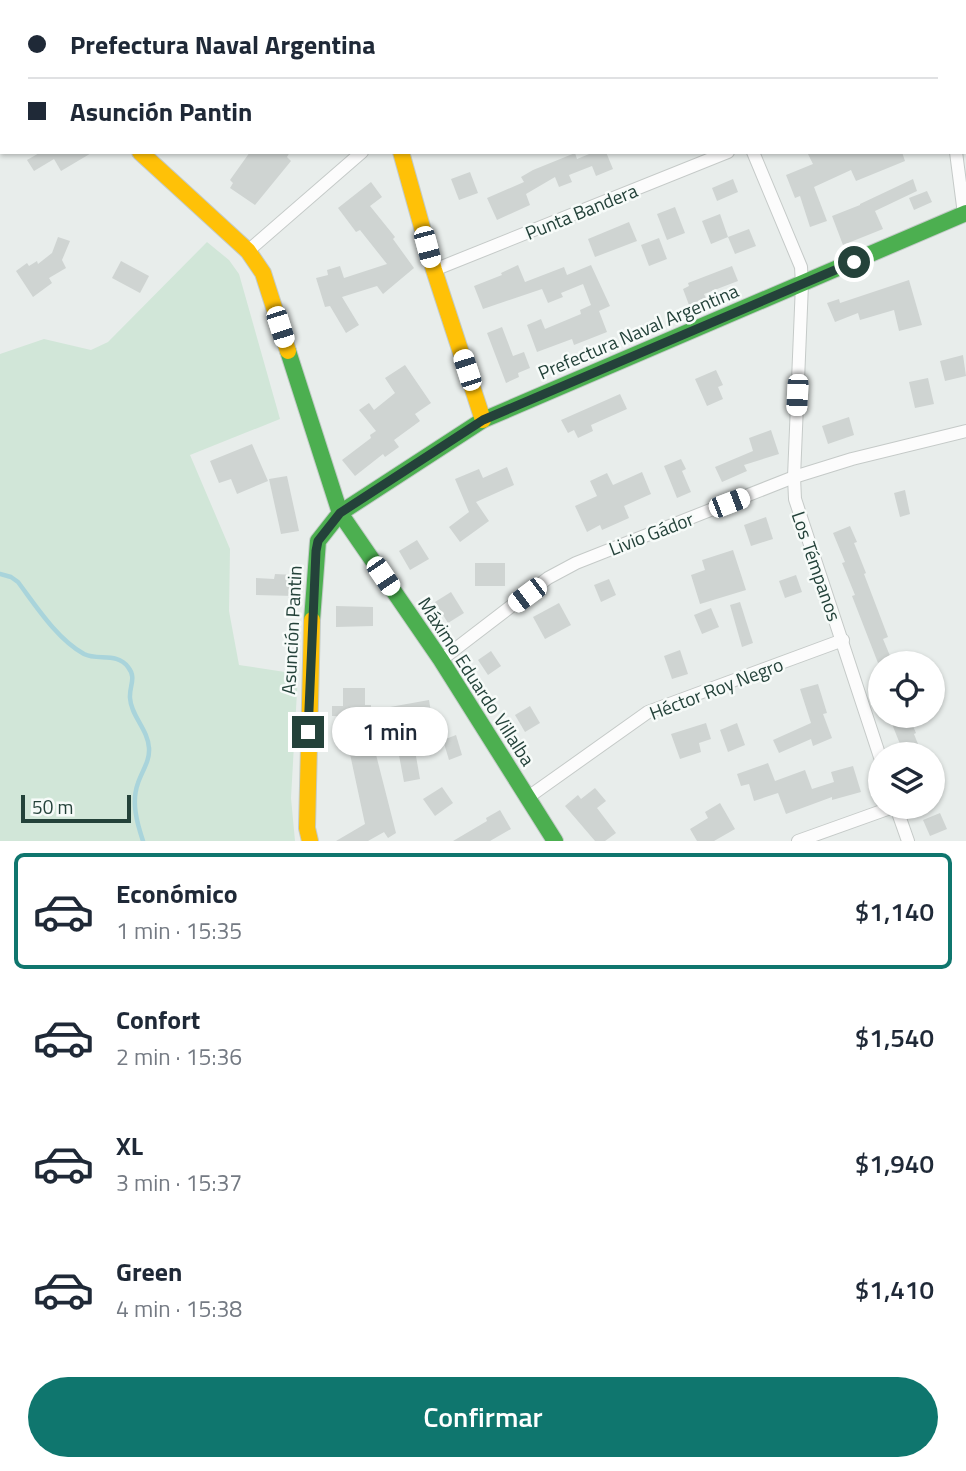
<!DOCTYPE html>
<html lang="es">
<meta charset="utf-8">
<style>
:root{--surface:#fff;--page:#f6f6f7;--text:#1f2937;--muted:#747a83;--line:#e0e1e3;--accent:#0f766e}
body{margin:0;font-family:"Titillium Web",sans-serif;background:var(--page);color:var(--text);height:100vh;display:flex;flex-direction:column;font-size:26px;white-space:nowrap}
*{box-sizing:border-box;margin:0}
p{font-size:23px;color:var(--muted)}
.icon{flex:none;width:38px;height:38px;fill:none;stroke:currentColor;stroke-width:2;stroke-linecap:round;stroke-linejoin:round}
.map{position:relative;height:841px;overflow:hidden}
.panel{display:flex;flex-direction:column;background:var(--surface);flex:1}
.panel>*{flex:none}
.guide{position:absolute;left:0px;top:0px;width:966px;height:154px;box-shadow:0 2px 5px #0004;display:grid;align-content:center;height:154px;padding:0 28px;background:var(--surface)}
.fabs{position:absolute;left:868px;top:651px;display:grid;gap:14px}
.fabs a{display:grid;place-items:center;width:77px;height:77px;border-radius:50%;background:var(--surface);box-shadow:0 2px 5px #0004;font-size:35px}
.scale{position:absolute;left:21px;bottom:18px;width:110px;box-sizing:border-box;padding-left:7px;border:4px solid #24423a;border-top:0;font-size:19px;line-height:24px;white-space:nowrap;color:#24423a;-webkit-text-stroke:5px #f7fbf9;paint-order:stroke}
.end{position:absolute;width:32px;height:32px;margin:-16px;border:9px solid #24423a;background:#fff;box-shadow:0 0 0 4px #fff}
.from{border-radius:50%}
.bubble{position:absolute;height:49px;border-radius:24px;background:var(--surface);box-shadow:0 2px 5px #0004;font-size:23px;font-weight:600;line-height:49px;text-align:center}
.car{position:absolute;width:21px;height:42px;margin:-21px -10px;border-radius:9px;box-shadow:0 0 5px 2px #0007;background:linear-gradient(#fff 24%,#345 0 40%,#fff 0 76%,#345 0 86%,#fff 0)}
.guide b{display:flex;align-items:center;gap:24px;height:66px;font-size:26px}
.guide b+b{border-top:2px solid var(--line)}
.guide i{width:18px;height:18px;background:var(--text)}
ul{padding:12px 0 0;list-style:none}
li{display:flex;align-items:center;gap:21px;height:116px;margin:0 14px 10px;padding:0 14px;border:4px solid transparent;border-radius:10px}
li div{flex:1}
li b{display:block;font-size:26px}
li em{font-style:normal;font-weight:600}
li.current{border-color:var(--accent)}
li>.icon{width:63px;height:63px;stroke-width:1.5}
.button{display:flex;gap:14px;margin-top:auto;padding:14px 28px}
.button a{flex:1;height:80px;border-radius:42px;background:var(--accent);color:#fff;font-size:28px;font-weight:600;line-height:80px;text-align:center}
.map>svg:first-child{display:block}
.green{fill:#d1e6d8}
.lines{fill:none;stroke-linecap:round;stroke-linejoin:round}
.stream{stroke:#a9d4db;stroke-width:4.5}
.building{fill:#cfd4d2}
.street-casing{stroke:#c5cac8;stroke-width:14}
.fast-casing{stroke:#c3cbc8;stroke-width:18}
.slow-casing{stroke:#c3cbc8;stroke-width:18}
.jam-casing{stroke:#c3cbc8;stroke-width:18}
.street{stroke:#fcfcfc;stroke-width:12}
.fast{stroke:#4caf50;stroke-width:16}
.slow{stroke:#ffc107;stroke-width:16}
.jam{stroke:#c62828;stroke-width:16}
.route{stroke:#24423a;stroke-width:9}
.labels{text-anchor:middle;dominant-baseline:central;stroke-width:5;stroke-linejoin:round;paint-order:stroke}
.street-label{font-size:19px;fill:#24423a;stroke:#f7fbf9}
</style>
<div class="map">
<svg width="966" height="841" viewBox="0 0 966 841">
<rect width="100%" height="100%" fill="#e8edeb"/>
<path class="green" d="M207,242l22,18 10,14 41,145 -90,36 40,94 -1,62 10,54 59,9 -7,124 4,43h-295v-487l44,-15 47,11 17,-8z"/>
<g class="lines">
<path class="stream" d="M0,574l11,3 7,5c18,24 39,57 66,72 14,7 33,-2 44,13 9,11 1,19 2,31 1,18 18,31 19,50 1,13 -7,23 -11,35 -7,19 -1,40 5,58"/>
</g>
<g class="building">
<path d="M41,152h52l-32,19 -7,-12 -20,12 -7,-11z"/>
<path d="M250,152h40l-3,5 4,4 -36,44 -25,-17 3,-5 -3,-3z"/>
<path d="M594,152h12l7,17 -17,7 -4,-10 -23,9 3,7 -13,5 -4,-10 -29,17 4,11 -33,15 -10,-22 37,-16 -3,-5 12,-7 42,-17 2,6z"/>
<path d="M807,152h95l3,9 -49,20 -5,-11 -37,17 13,34 -17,6 -10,-31 -5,2 -9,-23 27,-11z"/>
<path d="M470,172l8,21 -19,7 -8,-21z"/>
<path d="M733,179l5,13 -21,9 -5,-13z"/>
<path d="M913,179l4,12 -42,20 8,18 -40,16 -11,-29 28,-11v-1z"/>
<path d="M371,182l11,15 -12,9 25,31 -2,2 21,29 -31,26 -6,-8 -35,11 17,28 -13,8 -16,-27 -5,1 -9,-29 12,-3 -1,-5 13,-4 4,12 43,-14 -27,-34 -4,2 -18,-24z"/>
<path d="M927,191l5,11 -18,8 -5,-12z"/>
<path d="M675,207l10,26 -18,7 -10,-26z"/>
<path d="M720,214l8,23 -17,7 -9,-23z"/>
<path d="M629,222l8,19 -42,16 -7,-18z"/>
<path d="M749,229l7,17 -21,8 -7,-17z"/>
<path d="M58,237l12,4 -8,19 4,8 -17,10 3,5 -19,14 -17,-26 11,-8 2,3 8,-5 1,3 14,-11z"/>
<path d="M659,238l8,21 -18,7 -8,-21z"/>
<path d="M121,261l28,15 -9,17 -28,-15z"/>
<path d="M518,265l7,17 39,-15 3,8 24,-10 19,41 -11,5 8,21 -33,13 -2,-6 -35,13 -10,-27 14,-6 4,10 36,-15 -1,-4 11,-5 -8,-21 -22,9 2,4 -15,6 -6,-14 -59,20 -9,-23 28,-11 -1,-2z"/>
<path d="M732,266l6,15 -34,13 2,4 -17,7 -6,-16 6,-3 -1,-3z"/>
<path d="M909,280l13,45 -23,6 -5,-21 -34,10 -2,-7 -23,9 -8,-19 12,-4 1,4z"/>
<path d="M502,327l11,29 11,-4 6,16 -12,5 1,4 -13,6 -19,-50z"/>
<path d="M963,355l3,21 -21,5 -5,-20z"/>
<path d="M405,365l26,38 -16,11 5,7 -26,19 5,7 -14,10 -2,-3 -28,22 -13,-16 29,-22 -1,-3 6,-4 -17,-21 10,-7 5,7 21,-17 -10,-15z"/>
<path d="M716,370l7,15 -5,2 5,12 -16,7 -12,-27z"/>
<path d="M928,378l6,26 -19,4 -6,-26z"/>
<path d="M620,394l7,15 -36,16 2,6 -15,7 -4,-8 -6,3 -7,-13z"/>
<path d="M849,417l5,18 -26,9 -6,-18z"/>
<path d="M771,430l8,24 -35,11 3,6 -25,11 -7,-15 38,-16 -4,-13z"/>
<path d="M252,444l16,37 -31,13 -6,-15 -12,4 -9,-22z"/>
<path d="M681,459l5,10 -4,2 9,21 -14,6 -13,-32z"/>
<path d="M507,467l7,18 -38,17 13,19 -29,21 -11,-15 20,-15 -14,-33 24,-10 4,9z"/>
<path d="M642,472l9,22 -27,12 5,12 -27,12 -2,-5 -13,7 -12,-26 22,-10 -7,-15 17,-8 6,12z"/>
<path d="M287,476l12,55 -18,3 -12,-55z"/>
<path d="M905,490l5,24 -10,3 -6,-24z"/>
<path d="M766,517l7,22 -22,7 -7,-21z"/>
<path d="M850,526l7,16 -3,1 12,30 -2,1 24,63 -5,2 10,24h-15l-26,-67 3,-1 -13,-32 3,-1 -12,-29z"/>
<path d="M417,540l12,19 -19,11 -11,-19z"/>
<path d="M733,550l13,40 -46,14 -9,-29 14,-5 -3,-10z"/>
<rect x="475" y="563" width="30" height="23"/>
<path d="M275,574l20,1 -1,21 -38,-1v-17l18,1z"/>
<path d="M796,575l6,17 -17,6 -6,-17z"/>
<path d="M609,579l7,16 -15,7 -7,-17z"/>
<path d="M451,592l13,21 -16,10 -13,-21z"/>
<path d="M740,602l13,41 -11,4 -12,-42z"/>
<path d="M559,603l12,22 -26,14 -12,-22z"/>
<path d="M336,606l37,1v19l-37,1z"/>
<path d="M711,608l8,19 -17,7 -8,-19z"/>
<path d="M680,650l8,24 -16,5 -8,-23z"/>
<path d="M491,651l10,15 -13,9 -10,-15z"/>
<path d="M818,684l9,29 -4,1 9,24 -19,8 -2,-7 -32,14 -6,-13 38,-17 -11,-34z"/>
<path d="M343,688h22v17h6l-1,26 26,102 -8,5 -4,-6 -16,9h-32l29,-17 -18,-84 10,-3v-20l-25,-1v-10h11z"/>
<path d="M429,700l3,18 -22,4 10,57 -16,3 -14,-75z"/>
<path d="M530,706l10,17 -15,9 -10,-17z"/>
<path d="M909,717l7,16 -2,1 8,20h-18l-12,-30z"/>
<path d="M706,723l5,16 -12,4 2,9 -21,7 -9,-25z"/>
<path d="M737,723l8,22 -17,7 -8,-22z"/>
<path d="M456,735l6,20 -13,5 -6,-20z"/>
<path d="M768,763l7,18 30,-11 7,19 22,-7 -3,-10 22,-6 8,26 -29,8v-3l-46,17 -8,-21 -24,8 -5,-17 -8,2 -4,-12z"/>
<path d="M442,787l11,16 -18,13 -12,-17z"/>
<path d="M595,788l11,13 -9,7 19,25 -11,8h-10l-30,-35 13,-11 3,4z"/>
<path d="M720,803l15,26 -21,12h-17l-7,-12 18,-11 -3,-6z"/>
<path d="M500,810l11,19 -21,12h-37l34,-20 -1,-3z"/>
<path d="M940,813l7,16 -17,7 -7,-16z"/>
</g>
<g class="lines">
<g class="street-casing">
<g id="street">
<path d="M60,0v2"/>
<path d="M935,0v2"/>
<path d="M303,2l2,-2"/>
<path d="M682,2l5,-2"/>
<path d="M964,63h2"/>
<path d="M753,152l48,115 1,17 -8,193 1,22 85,258"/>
<path d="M956,152l8,62"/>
<path d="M248,251l114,-99"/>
<path d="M434,270l294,-118"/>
<path d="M441,660l107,-82 28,-15 218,-86 58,-18 114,-28"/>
<path d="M527,798l121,-86 195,-72"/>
<path d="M896,807l12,34"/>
<path d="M798,841l95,-34"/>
</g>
</g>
<g class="fast-casing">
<g id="fast">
<path d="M288,351l52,162 101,147 114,181"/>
<path d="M312,620l6,-79 22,-28 143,-93 483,-207"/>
</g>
</g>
<g class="slow-casing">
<g id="slow">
<path d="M140,152l108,99 15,22 25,78"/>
<path d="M401,152l33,118 49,150"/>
<path d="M310,841l-3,-13 5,-208"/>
</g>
</g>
<g class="jam-casing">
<path id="jam" d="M359,0l1,2"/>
</g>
<use href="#street" class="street"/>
<use href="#fast" class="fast"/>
<use href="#slow" class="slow"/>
<use href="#jam" class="jam"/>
</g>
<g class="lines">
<path class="route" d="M308,732l8,-181 2,-10 22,-28 143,-93 371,-158"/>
</g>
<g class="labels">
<g class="street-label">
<text transform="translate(581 211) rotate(-22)">Punta Bandera</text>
<text transform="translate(638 331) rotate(-23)">Prefectura Naval Argentina</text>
<text transform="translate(651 533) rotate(-21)">Livio Gádor</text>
<text transform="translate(817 566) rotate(71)">Los Témpanos</text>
<text transform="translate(291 630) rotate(-87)">Asunción Pantin</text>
<text transform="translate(477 681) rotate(57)">Máximo Eduardo Villalba</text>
<text transform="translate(716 688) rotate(-21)">Héctor Roy Negro</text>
</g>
</g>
</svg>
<div class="fabs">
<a><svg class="icon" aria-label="locate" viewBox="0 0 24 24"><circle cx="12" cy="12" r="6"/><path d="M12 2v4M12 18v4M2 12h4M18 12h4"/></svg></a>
<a><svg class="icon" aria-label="layers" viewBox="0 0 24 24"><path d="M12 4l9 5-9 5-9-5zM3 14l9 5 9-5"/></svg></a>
</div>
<div class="scale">50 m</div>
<i class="end from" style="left:854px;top:262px"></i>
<i class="end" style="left:308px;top:732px"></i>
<div class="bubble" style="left:332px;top:707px;width:116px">1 min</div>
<i class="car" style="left:427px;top:247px;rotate:165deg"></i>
<i class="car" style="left:280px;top:327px;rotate:162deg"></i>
<i class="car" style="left:467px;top:370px;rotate:342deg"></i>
<i class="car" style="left:797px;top:395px;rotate:183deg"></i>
<i class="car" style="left:729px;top:503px;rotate:69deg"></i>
<i class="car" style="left:383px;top:576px;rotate:146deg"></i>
<i class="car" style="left:527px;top:595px;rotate:233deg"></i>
<div class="guide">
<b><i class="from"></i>Prefectura Naval Argentina</b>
<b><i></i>Asunción Pantin</b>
</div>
</div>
<section class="panel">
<ul>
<li class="current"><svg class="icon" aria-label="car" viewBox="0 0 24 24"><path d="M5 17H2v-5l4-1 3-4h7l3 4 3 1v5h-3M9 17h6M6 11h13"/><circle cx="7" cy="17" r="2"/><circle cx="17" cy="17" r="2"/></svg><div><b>Económico</b><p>1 min · 15:35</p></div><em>$1,140</em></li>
<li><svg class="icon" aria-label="car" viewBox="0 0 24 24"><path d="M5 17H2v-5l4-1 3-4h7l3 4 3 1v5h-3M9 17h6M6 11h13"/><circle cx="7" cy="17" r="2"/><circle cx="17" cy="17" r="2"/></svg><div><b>Confort</b><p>2 min · 15:36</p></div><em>$1,540</em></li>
<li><svg class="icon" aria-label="car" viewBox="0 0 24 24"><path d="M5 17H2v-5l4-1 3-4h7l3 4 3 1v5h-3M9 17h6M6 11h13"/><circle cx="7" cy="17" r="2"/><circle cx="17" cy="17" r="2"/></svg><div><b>XL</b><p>3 min · 15:37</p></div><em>$1,940</em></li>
<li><svg class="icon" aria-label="car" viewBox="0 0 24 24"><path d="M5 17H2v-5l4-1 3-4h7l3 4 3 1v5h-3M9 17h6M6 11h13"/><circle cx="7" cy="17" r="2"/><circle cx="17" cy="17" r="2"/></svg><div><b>Green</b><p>4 min · 15:38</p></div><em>$1,410</em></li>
</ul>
<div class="button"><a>Confirmar</a></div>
</section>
